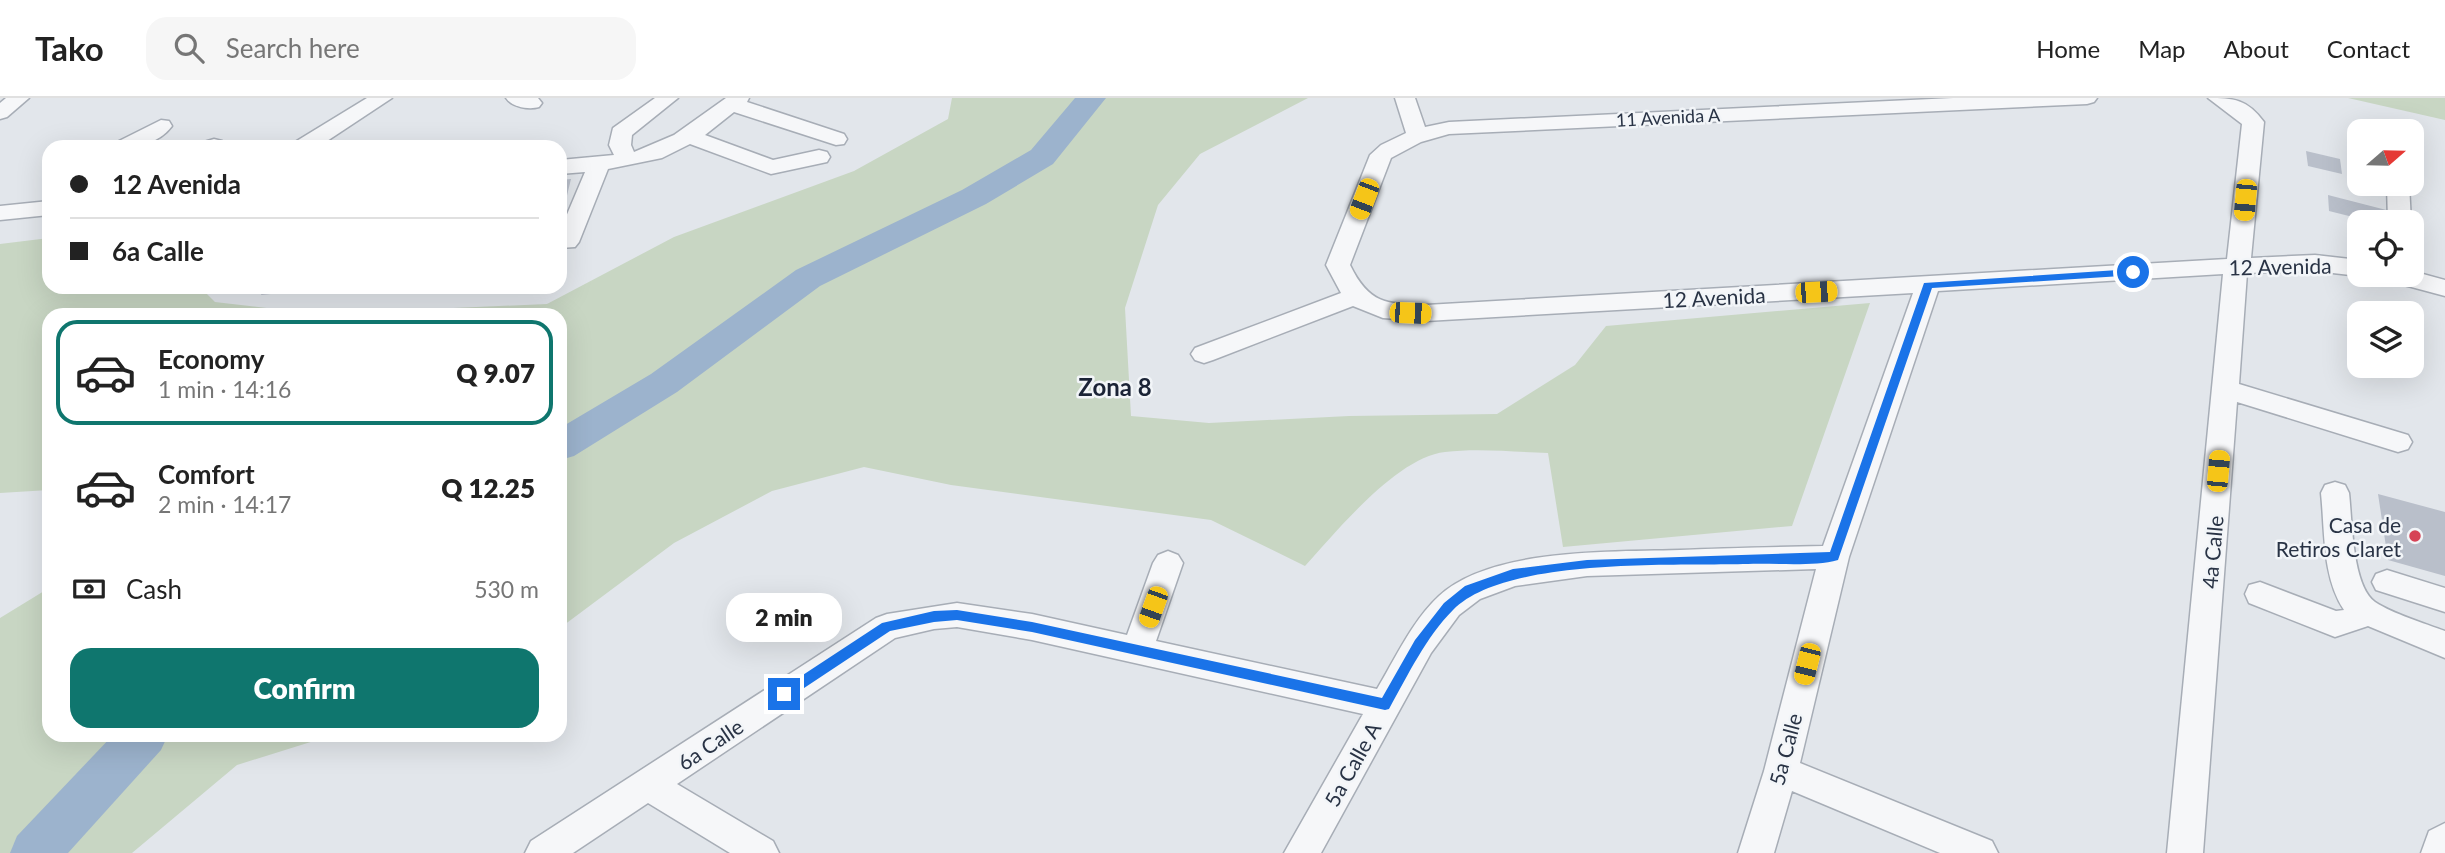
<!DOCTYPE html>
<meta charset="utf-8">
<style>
:root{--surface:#fff;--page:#f6f6f6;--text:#222;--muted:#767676;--line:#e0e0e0;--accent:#0f766e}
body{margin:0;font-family:Lato,sans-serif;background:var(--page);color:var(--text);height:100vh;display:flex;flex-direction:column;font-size:26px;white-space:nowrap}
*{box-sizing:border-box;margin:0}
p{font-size:23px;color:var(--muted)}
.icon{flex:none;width:38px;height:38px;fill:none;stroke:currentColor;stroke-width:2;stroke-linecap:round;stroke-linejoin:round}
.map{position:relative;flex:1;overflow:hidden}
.drawer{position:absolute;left:42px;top:210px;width:525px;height:434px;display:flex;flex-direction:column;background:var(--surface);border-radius:21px;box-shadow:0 7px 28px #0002}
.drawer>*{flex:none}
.banner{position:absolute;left:42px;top:42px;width:525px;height:154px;border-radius:21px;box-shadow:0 7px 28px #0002;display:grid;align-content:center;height:154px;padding:0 28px;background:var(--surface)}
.needle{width:46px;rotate:70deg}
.tools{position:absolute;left:2347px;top:21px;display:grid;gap:14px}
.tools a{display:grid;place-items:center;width:77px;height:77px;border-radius:14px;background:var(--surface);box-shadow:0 7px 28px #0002;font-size:35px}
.end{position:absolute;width:32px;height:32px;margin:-16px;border:9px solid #1a73e8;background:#fff;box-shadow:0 0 0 4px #fff}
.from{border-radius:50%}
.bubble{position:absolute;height:49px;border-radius:21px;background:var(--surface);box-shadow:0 7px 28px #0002;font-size:23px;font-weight:800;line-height:49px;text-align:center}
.car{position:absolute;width:21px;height:42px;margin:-21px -10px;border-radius:9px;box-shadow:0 0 5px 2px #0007;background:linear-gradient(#f5c518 24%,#345 0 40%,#f5c518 0 76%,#345 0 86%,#f5c518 0)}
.banner b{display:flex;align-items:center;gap:24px;height:66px;font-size:26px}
.banner b+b{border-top:2px solid var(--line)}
.banner i{width:18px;height:18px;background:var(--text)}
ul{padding:12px 0 0;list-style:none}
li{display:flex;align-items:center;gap:21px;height:105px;margin:0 14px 10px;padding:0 14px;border:4px solid transparent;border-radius:21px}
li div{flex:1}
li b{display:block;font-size:26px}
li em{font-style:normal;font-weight:800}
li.on{border-color:var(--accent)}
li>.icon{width:63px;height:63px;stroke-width:1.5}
.pay{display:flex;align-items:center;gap:18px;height:77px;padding:0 28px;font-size:26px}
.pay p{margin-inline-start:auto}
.cta{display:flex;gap:14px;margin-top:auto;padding:14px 28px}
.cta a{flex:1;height:80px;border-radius:21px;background:var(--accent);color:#fff;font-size:28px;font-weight:800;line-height:80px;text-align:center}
header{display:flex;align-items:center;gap:42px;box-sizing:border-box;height:98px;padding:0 35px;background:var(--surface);border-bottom:2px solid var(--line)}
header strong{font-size:33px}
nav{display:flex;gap:38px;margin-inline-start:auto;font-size:24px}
.search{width:490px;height:63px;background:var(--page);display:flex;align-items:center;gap:18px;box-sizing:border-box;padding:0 24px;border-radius:21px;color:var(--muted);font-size:26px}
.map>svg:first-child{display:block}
.green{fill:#c8d6c3}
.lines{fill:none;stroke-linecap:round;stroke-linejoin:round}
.river{fill:#9cb3cd;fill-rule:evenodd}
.building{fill:#b9bfca}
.minor-casing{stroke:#a7adb6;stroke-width:3}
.minor{fill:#f6f7f9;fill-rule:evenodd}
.route{fill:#1a73e8}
.poi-dot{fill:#d64256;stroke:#f2f5f8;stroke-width:2.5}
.labels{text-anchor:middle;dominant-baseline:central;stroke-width:5;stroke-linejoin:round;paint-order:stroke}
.far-street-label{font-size:18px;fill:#293345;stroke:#f2f5f8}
.street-label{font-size:21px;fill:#293345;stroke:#f2f5f8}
.poi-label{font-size:21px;fill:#293345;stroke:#f2f5f8;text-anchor:end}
.quarter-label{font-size:24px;font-weight:bold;fill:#1b2436;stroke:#f2f5f8}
</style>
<header>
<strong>Tako</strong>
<div class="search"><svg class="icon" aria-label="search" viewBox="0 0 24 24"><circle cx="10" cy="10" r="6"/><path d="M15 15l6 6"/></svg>Search here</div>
<nav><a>Home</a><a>Map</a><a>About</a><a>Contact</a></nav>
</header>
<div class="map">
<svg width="2445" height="755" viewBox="0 0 2445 755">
<rect width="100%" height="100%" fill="#e2e6eb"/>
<g class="green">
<path d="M952,0h356l-108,56 -42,51 -33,103 6,108 78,7 140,-7 148,-2 78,-49 31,-39 264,-23 -78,223 -229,21 -15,-94c-33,-1 -70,-5 -103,-1 -48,5 -109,80 -140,114l-94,-46 -260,-35 -87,-18 -92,24 -98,52 -114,85v-313h-511v175l-49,3v-249l49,-6v49h151l15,15 102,12 230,-10 127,-67 180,-66 94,-52z"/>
<path d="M2348,0h97v22z"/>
<path d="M49,490v147h284l-96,30 -105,88h-132v-235z"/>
</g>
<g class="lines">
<g class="river">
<path d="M1075,0h31l-53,66 -67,40 -166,82 -143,106 -103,64 -14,4v-32l91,-54 145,-104 166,-80 69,-40z"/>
<path d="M113,637h55l-7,15 -93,103h-58l7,-17z"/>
</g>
</g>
<g class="building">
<path d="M2306,53l34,8 2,15 -34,-8z"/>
<path d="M571,81l-8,33 -3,1v-33z"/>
<path d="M2328,97l66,17 1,10h-22l-44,-11z"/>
<path d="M264,189h55v2l-58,6z"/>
<path d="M2378,396l67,18v64l-57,-16z"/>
</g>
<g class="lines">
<g class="minor-casing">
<g id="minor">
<path d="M6,0h23l-22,19 -7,2v-16z"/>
<path d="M367,0h25l-74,49h-26l3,-5z"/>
<path d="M506,0h32l4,5 -3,4c-10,3 -27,0 -33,-9z"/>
<path d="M655,0h23l-46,37 -1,10 3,7 40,-17 52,-37h23l-2,4 97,32 3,5 -3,5 -8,1 -102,-33 -29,23 68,25 46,-10 8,2 3,5 -3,5 -56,12 -81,-30 -28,14 -54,11 -29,73 -4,5 -15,1v-17l25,-59 -25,2v-14l54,-5 -5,-10 4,-17z"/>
<path d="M1395,0h20l10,29 24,-5 504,-24h144l-3,4 -7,2 -638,30 -28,8 -30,16 -41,107c19,39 36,39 76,40l801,-46 15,-135 -34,-26c26,0 39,1 56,24l-13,136 64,-3 44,5v15h4l-4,1 -44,-5 -68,2 -8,111 169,51 4,7 -4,7 -10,3 -161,-50 -34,451h-36l56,-579 -285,17 -89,266 -49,206 192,78 6,12h-58l-148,-62 -18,62h-36l26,-82 52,-202 -229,7 -72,10 -35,13 -21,16 -28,38 -110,200h-37l79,-139 -331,-74 -75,-13 -23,2 -39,9 -218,146 96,57 6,12h-49l-82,-50 -75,50h-48l6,-12 345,-223 11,-4 70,-11 75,11 95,21 26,-72 5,-8 10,-4 10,4 5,8 -27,78 221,48c18,-30 35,-68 62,-93 52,-48 172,-44 241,-46 48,-2 95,-3 143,-4l90,-253 -487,28 -43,-3 -30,-12 -140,54 -9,3 -9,-3 -4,-6 4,-6 146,-55 -15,-28 44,-110 11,-10 25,-12z"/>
<path d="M161,22l8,1 3,5c-14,19 -37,21 -58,21l3,-5z"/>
<path d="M2395,26l8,1 3,6h-22l3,-6z"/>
<path d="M214,41l8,2 3,5 -24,1 3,-5z"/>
<path d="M2387,86h22l2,38h-23z"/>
<path d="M49,103v14l-49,5v-14z"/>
<path d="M2412,173l33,9v16l-56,-15 -3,-6h26z"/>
<path d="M2335,384l10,3 4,8c3,26 3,93 26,109 18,12 49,21 70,29v27l-77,-32 -33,11 -86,-34 -4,-9 4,-9 11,-3 76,29 8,-1c-22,-33 -19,-79 -23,-117l4,-8z"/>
<path d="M2387,472l58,18v24l-69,-22 -4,-8 4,-8z"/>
<path d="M2445,725v30h-24l8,-22z"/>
</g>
</g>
<use href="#minor" class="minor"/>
</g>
<path class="route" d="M2133,171l4,1v5l-205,13 -94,272c-25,7 -63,3 -90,4 -73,2 -244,-7 -295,46 -27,27 -45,65 -64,99l-4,1 -353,-78 -75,-12 -23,2 -44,9 -101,67h-9l-2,-4 2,-4 102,-67 52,-12 23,-1 75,12 350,76 33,-58 29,-37 21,-17 48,-17 74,-9 243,-8 94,-269z"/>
<circle class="poi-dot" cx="2415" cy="438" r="7"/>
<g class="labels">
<g class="far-street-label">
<text transform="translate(1668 19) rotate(-3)">11 Avenida A</text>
</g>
<g class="street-label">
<text transform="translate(2280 168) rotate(-1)">12 Avenida</text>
<text transform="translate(1714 199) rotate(-3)">12 Avenida</text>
<text transform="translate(2212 454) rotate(-85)">4a Calle</text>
<text transform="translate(710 646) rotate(-34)">6a Calle</text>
<text transform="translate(1785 651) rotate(-75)">5a Calle</text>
<text transform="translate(1352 666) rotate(-61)">5a Calle A</text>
</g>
<g class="poi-label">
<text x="2401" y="426">Casa de<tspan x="2401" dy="24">Retiros Claret</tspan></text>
</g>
<g class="quarter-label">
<text x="1115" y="288">Zona 8</text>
</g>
</g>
</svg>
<div class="tools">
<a><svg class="needle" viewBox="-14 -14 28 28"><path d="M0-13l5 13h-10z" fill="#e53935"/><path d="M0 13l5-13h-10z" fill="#767676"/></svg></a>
<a><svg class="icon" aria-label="locate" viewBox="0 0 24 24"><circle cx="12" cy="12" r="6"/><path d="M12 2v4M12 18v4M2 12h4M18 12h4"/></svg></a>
<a><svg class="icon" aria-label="layers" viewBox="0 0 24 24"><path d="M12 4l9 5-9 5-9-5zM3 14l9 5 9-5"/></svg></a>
</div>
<i class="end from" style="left:2133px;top:174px"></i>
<i class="end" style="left:784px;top:596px"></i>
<div class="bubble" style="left:726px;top:495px;width:116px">2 min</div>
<i class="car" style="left:1364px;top:101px;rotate:201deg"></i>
<i class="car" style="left:2245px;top:102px;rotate:185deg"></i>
<i class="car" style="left:1816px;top:194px;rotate:87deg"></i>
<i class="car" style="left:1410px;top:215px;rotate:92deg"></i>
<i class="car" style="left:2218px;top:373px;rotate:5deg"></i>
<i class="car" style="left:1153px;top:509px;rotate:200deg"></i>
<i class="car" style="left:1807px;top:566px;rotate:194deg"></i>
<div class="banner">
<b><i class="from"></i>12 Avenida</b>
<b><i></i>6a Calle</b>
</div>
<section class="drawer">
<ul>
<li class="on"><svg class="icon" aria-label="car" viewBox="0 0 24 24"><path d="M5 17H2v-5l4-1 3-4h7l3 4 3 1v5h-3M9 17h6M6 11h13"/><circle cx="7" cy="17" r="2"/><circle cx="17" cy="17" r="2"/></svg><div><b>Economy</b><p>1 min · 14:16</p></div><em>Q 9.07</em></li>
<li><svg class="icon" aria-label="car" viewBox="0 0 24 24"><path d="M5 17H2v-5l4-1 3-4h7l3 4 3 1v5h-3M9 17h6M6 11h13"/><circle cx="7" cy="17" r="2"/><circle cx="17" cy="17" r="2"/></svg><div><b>Comfort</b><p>2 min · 14:17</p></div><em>Q 12.25</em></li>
</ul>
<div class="pay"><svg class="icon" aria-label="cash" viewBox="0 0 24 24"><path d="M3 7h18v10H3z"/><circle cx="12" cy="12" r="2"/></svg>Cash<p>530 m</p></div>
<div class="cta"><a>Confirm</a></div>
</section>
</div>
